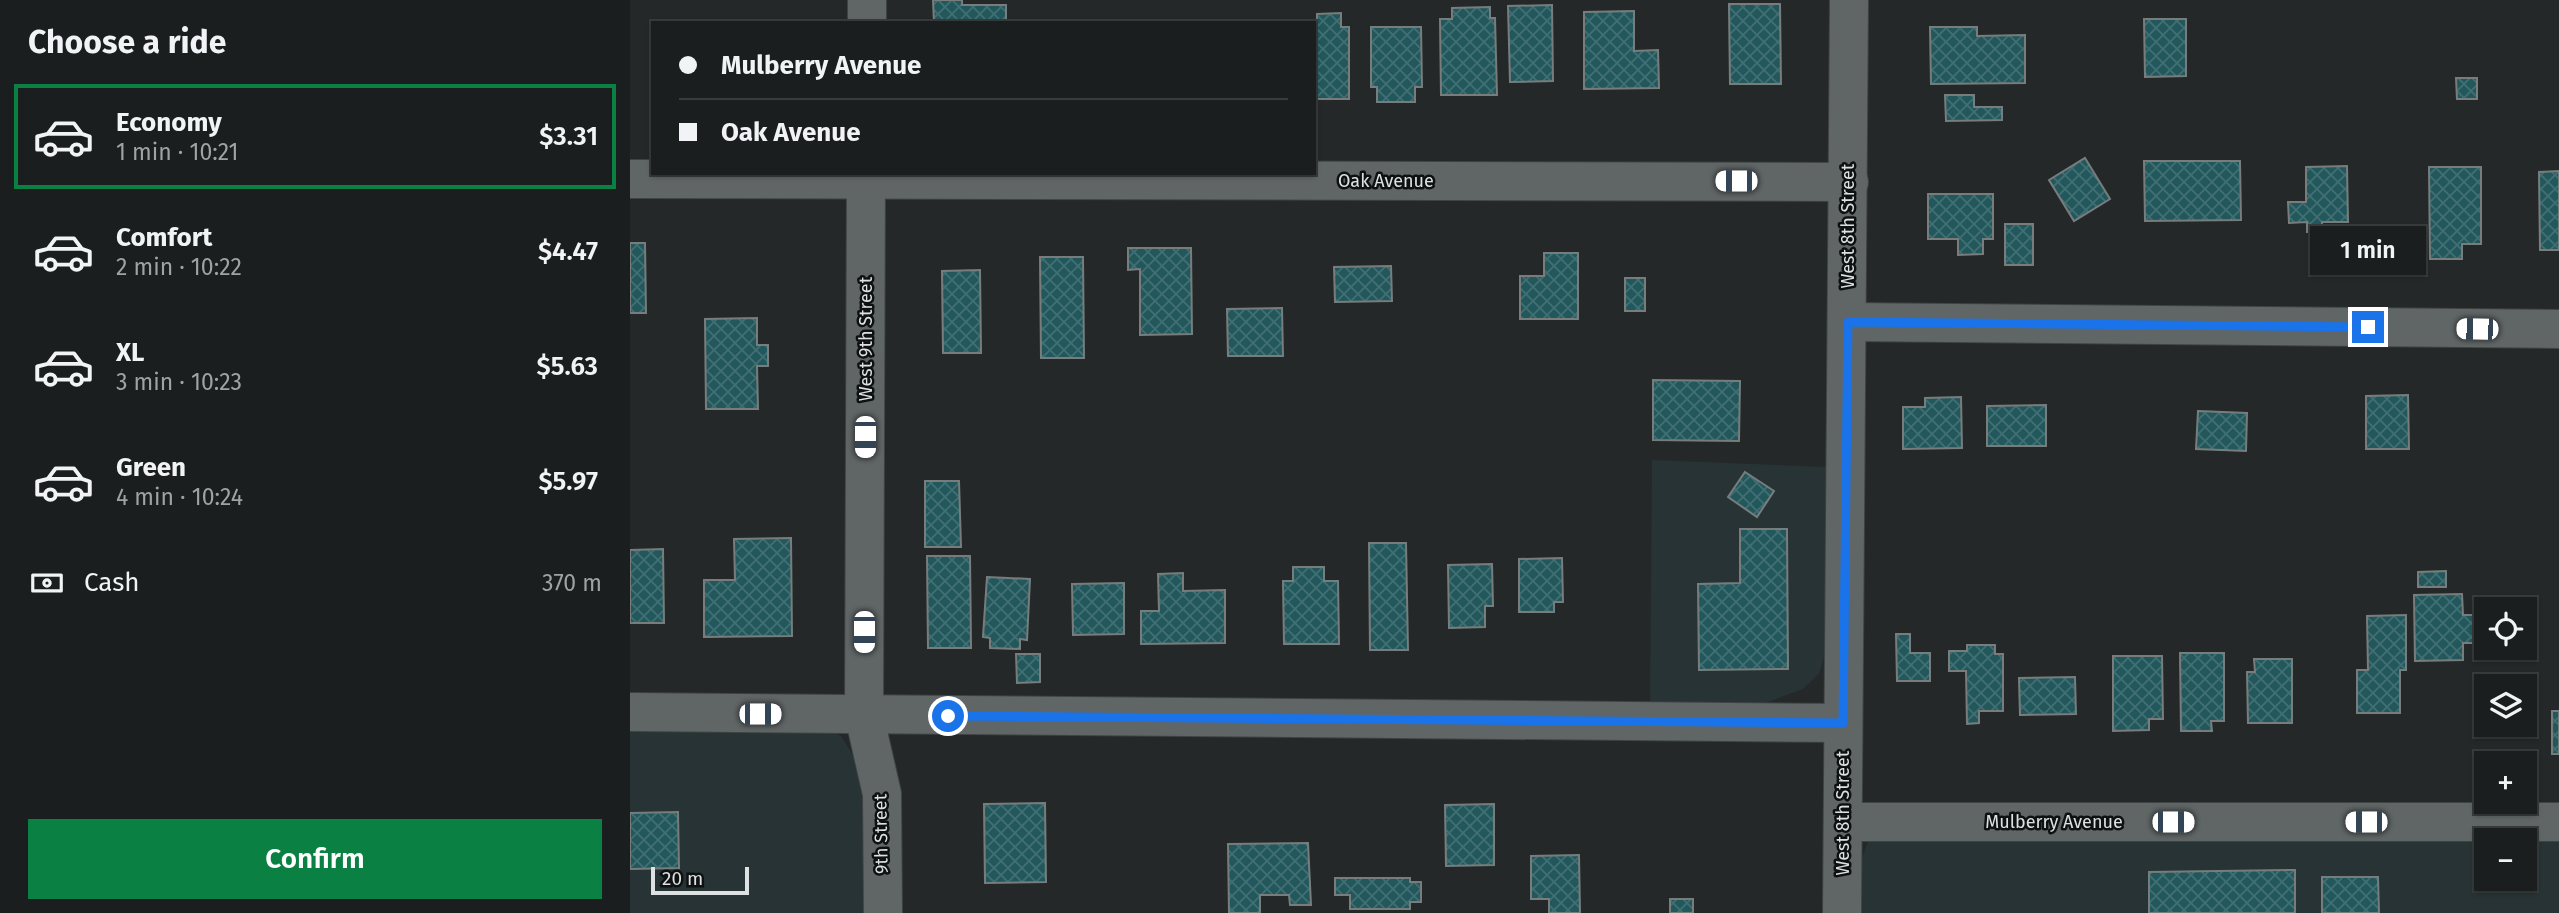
<!DOCTYPE html>
<meta charset="utf-8">
<style>
:root{--surface:#1b1e1f;--page:#282b2c;--text:#f1f3f6;--muted:#a0a2a4;--line:#393c3d;--accent:#0b8043}
body{margin:0;font-family:"Fira Sans",sans-serif;background:var(--page);color:var(--text);height:100vh;display:flex;flex-direction:column;font-size:26px;white-space:nowrap}
*{box-sizing:border-box;margin:0}
p{font-size:23px;color:var(--muted)}
.icon{flex:none;width:38px;height:38px;fill:none;stroke:currentColor;stroke-width:2;stroke-linecap:round;stroke-linejoin:round}
.map{position:relative;flex:1;overflow:hidden}
.drawer{display:flex;flex-direction:column;background:var(--surface);width:630px}
.drawer>*{flex:none}
.guide{position:absolute;left:21px;top:21px;width:665px;height:154px;border-radius:0px;box-shadow:0 2px 5px #0004,0 0 0 2px var(--line);display:grid;align-content:center;height:154px;padding:0 28px;background:var(--surface)}
.controls{position:absolute;left:1844px;top:597px;display:grid;gap:14px}
.controls a{display:grid;place-items:center;width:63px;height:63px;border-radius:0px;background:var(--surface);box-shadow:0 2px 5px #0004,0 0 0 2px var(--line);font-size:35px}
.scale{position:absolute;left:21px;bottom:18px;width:98px;box-sizing:border-box;padding-left:7px;border:4px solid #dde1e1;border-top:0;font-size:19px;line-height:24px;white-space:nowrap;color:#dde1e1;-webkit-text-stroke:5px #0e1111;paint-order:stroke}
.end{position:absolute;width:32px;height:32px;margin:-16px;border:9px solid #1a73e8;background:#fff;box-shadow:0 0 0 4px #fff}
.from{border-radius:50%}
.bubble{position:absolute;height:49px;border-radius:0px;background:var(--surface);box-shadow:0 2px 5px #0004,0 0 0 2px var(--line);font-size:23px;font-weight:600;line-height:49px;text-align:center}
.car{position:absolute;width:21px;height:42px;margin:-21px -10px;border-radius:9px;box-shadow:0 0 5px 2px #0007;background:linear-gradient(#fff 24%,#345 0 40%,#fff 0 76%,#345 0 86%,#fff 0)}
.guide b{display:flex;align-items:center;gap:24px;height:66px;font-size:26px}
.guide b+b{border-top:2px solid var(--line)}
.guide i{width:18px;height:18px;background:var(--text)}
ul{padding:0;list-style:none}
li{display:flex;align-items:center;gap:21px;height:105px;margin:0 14px 10px;padding:0 14px;border:4px solid transparent;border-radius:0px}
li div{flex:1}
li b{display:block;font-size:26px}
li em{font-style:normal;font-weight:600}
li.on{border-color:var(--accent)}
li>.icon{width:63px;height:63px;stroke-width:1.5}
h2{padding:0 28px;font-size:32px;line-height:84px}
.pay{display:flex;align-items:center;gap:18px;height:77px;padding:0 28px;font-size:26px}
.pay p{margin-inline-start:auto}
.action{display:flex;gap:14px;margin-top:auto;padding:14px 28px}
.action a{flex:1;height:80px;border-radius:0px;background:var(--accent);color:#fff;font-size:28px;font-weight:600;line-height:80px;text-align:center}
main{display:flex;flex:1;min-height:0}
.map>svg:first-child{display:block}
.built{fill:#273334;fill-rule:evenodd}
.building{fill:url(#building-cross-hatch);stroke:#777d7d;stroke-width:2}
.lines{fill:none;stroke-linecap:round;stroke-linejoin:round}
.minor-casing{stroke:#3f4343;stroke-width:40}
.minor{stroke:#606666;stroke-width:38}
.route{stroke:#1a73e8;stroke-width:9}
.labels{text-anchor:middle;dominant-baseline:central;stroke-width:5;stroke-linejoin:round;paint-order:stroke}
.street-label{font-size:18px;fill:#dde1e1;stroke:#0e1111}
</style>
<main>
<section class="drawer">
<h2>Choose a ride</h2>
<ul>
<li class="on"><svg class="icon" aria-label="car" viewBox="0 0 24 24"><path d="M5 17H2v-5l4-1 3-4h7l3 4 3 1v5h-3M9 17h6M6 11h13"/><circle cx="7" cy="17" r="2"/><circle cx="17" cy="17" r="2"/></svg><div><b>Economy</b><p>1 min · 10:21</p></div><em>$3.31</em></li>
<li><svg class="icon" aria-label="car" viewBox="0 0 24 24"><path d="M5 17H2v-5l4-1 3-4h7l3 4 3 1v5h-3M9 17h6M6 11h13"/><circle cx="7" cy="17" r="2"/><circle cx="17" cy="17" r="2"/></svg><div><b>Comfort</b><p>2 min · 10:22</p></div><em>$4.47</em></li>
<li><svg class="icon" aria-label="car" viewBox="0 0 24 24"><path d="M5 17H2v-5l4-1 3-4h7l3 4 3 1v5h-3M9 17h6M6 11h13"/><circle cx="7" cy="17" r="2"/><circle cx="17" cy="17" r="2"/></svg><div><b>XL</b><p>3 min · 10:23</p></div><em>$5.63</em></li>
<li><svg class="icon" aria-label="car" viewBox="0 0 24 24"><path d="M5 17H2v-5l4-1 3-4h7l3 4 3 1v5h-3M9 17h6M6 11h13"/><circle cx="7" cy="17" r="2"/><circle cx="17" cy="17" r="2"/></svg><div><b>Green</b><p>4 min · 10:24</p></div><em>$5.97</em></li>
</ul>
<div class="pay"><svg class="icon" aria-label="cash" viewBox="0 0 24 24"><path d="M3 7h18v10H3z"/><circle cx="12" cy="12" r="2"/></svg>Cash<p>370 m</p></div>
<div class="action"><a>Confirm</a></div>
</section>
<div class="map">
<svg width="1929" height="913" viewBox="0 0 1929 913">
<defs>
<pattern id="building-cross-hatch" width="8" height="8" patternUnits="userSpaceOnUse" patternTransform="scale(1.75)"><rect width="8" height="8" fill="#22575c"/><path d="M0 0l8 8M0 8l8-8" fill="none" stroke="#426f73"/></pattern>
</defs>
<rect width="100%" height="100%" fill="#242829"/>
<g class="built">
<path d="M1022,460l175,7 -2,187 -6,20 -16,15 -43,16 -110,-1z"/>
<path d="M0,725l199,5 12,6 27,43 11,134h-249z"/>
<path d="M1240,836h689v77h-699l1,-52zM1857,840h38v38h-38z"/>
</g>
<g class="building">
<path d="M303,0h29v5h44v18h-72z"/>
<path d="M1099,4h51l1,80h-51z"/>
<path d="M922,5l1,76 -43,1 -2,-76z"/>
<path d="M860,7v11h5l2,77h-56l-1,-76h12v-11z"/>
<path d="M1004,11v40l24,-1 1,38 -75,1v-77z"/>
<path d="M711,13v14h8v72h-35v-72h3v-13z"/>
<path d="M1514,19h42v57l-41,1z"/>
<path d="M741,27h50l1,60h-7v15h-38v-15h-6z"/>
<path d="M1300,27h47v9l48,-1v48l-94,1z"/>
<path d="M1826,78h21v21h-20z"/>
<path d="M1315,95h29v12h28v13l-56,1z"/>
<path d="M1455,158l25,41 -36,22 -25,-41z"/>
<path d="M1514,161h96l1,59 -96,1z"/>
<path d="M1717,166l1,56h-26v10h-15v-10l-18,1 -1,-21h18v-35z"/>
<path d="M1799,167h52v77h-19v15h-32z"/>
<path d="M1929,171v79h-19l-1,-78z"/>
<path d="M1298,194h65v45h-10v15l-25,1v-16h-30z"/>
<rect x="1375" y="224" width="28" height="41"/>
<path d="M0,243h15l1,70h-16z"/>
<path d="M498,248h63l1,86 -52,1v-66l-12,1z"/>
<path d="M914,253h34v66h-58v-43h24z"/>
<path d="M410,257h43l1,101h-43z"/>
<path d="M761,266l1,35 -57,1 -1,-35z"/>
<path d="M350,270l1,83h-38l-1,-82z"/>
<rect x="995" y="278" width="20" height="33"/>
<path d="M652,308l1,48h-55l-1,-47z"/>
<path d="M127,318v27h11v21h-11l1,43h-52l-1,-90z"/>
<path d="M1023,380l87,1 -1,60 -86,-1z"/>
<path d="M1778,395l1,54h-43v-53z"/>
<path d="M1331,397l1,51 -59,1v-42h22v-9z"/>
<path d="M1416,405v41h-59v-40z"/>
<path d="M1568,411l49,2 -1,38 -50,-2z"/>
<path d="M1115,472l29,19 -17,26 -29,-20z"/>
<path d="M295,481h34l2,66h-36z"/>
<path d="M1110,529h47l1,140 -89,1 -1,-86 42,-1z"/>
<path d="M161,538l1,98 -88,1v-57h31l-1,-41z"/>
<path d="M739,543h37l2,107h-38z"/>
<path d="M33,549l1,74h-34v-73z"/>
<path d="M297,556h43l1,92h-43z"/>
<path d="M932,558l1,44h-9v10h-35v-53z"/>
<path d="M862,564l1,42h-8v21l-36,1 -1,-63z"/>
<path d="M663,567h31v14h14l1,63h-55l-1,-63h10z"/>
<path d="M1816,571v16h-28v-15z"/>
<path d="M553,573v18l42,-1v53l-84,1v-33h18l-1,-37z"/>
<path d="M357,577l43,2 -3,61 -7,-1v10l-30,-1v-10l-7,-1z"/>
<path d="M494,583v51l-51,1 -1,-51z"/>
<path d="M1832,594l1,21h10l1,28h-11v17l-48,1 -1,-66z"/>
<path d="M1776,615v55h-6v43h-43v-43h11l-1,-54z"/>
<path d="M1266,634h14v19h20v28h-33z"/>
<path d="M1337,645h28v9h8v57h-24v12l-12,1 -1,-53h-17v-20h18z"/>
<path d="M1550,653h44v68h-13l1,10h-31z"/>
<path d="M386,654h24v28l-23,1z"/>
<path d="M1483,656h49l1,63h-14v11l-36,1z"/>
<path d="M1624,659h38v64h-44l-1,-51h8z"/>
<path d="M1445,677l1,37 -56,1 -1,-37z"/>
<rect x="1922" y="711" width="7" height="43"/>
<path d="M415,803l1,79 -61,1 -1,-79z"/>
<path d="M864,804v61l-48,1 -1,-61z"/>
<path d="M48,812l1,56 -49,1v-56z"/>
<path d="M678,843l3,62h-21l-1,-10h-29v18h-31l-1,-69z"/>
<path d="M949,855l1,58h-31v-14h-18v-43z"/>
<path d="M1665,870v43h-146v-41z"/>
<path d="M1692,877h56l1,36h-57z"/>
<path d="M705,878h75v4h11v20h-11v7h-60v-14h-15z"/>
<rect x="1040" y="899" width="23" height="14"/>
</g>
<g class="lines">
<g class="minor-casing">
<g id="minor">
<path d="M237,23v-23"/>
<path d="M236,173l-2,542 18,79 1,119"/>
<path d="M0,179l1219,3"/>
<path d="M1218,322l711,7"/>
<path d="M0,712l1213,11"/>
<path d="M1213,822h716"/>
<path d="M1212,913l7,-913"/>
</g>
</g>
<use href="#minor" class="minor"/>
</g>
<g class="lines">
<path class="route" d="M318,716l895,7 5,-401 520,5"/>
</g>
<g class="labels">
<g class="street-label">
<text x="756" y="181">Oak Avenue</text>
<text transform="translate(1218 226) rotate(-90)">West 8th Street</text>
<text transform="translate(236 339) rotate(-90)">West 9th Street</text>
<text transform="translate(1213 813) rotate(-90)">West 8th Street</text>
<text x="1424" y="822">Mulberry Avenue</text>
<text transform="translate(251 834) rotate(-91)">9th Street</text>
</g>
</g>
</svg>
<div class="controls">
<a><svg class="icon" aria-label="locate" viewBox="0 0 24 24"><circle cx="12" cy="12" r="6"/><path d="M12 2v4M12 18v4M2 12h4M18 12h4"/></svg></a>
<a><svg class="icon" aria-label="layers" viewBox="0 0 24 24"><path d="M12 4l9 5-9 5-9-5zM3 14l9 5 9-5"/></svg></a>
<a>+</a>
<a>−</a>
</div>
<div class="scale">20 m</div>
<i class="end from" style="left:318px;top:716px"></i>
<i class="end" style="left:1738px;top:327px"></i>
<div class="bubble" style="left:1680px;top:226px;width:116px">1 min</div>
<i class="car" style="left:1106px;top:181px;rotate:270deg"></i>
<i class="car" style="left:1847px;top:329px;rotate:271deg"></i>
<i class="car" style="left:235px;top:437px;rotate:180deg"></i>
<i class="car" style="left:234px;top:632px;rotate:180deg"></i>
<i class="car" style="left:130px;top:714px;rotate:90deg"></i>
<i class="car" style="left:1543px;top:822px;rotate:90deg"></i>
<i class="car" style="left:1736px;top:822px;rotate:270deg"></i>
<div class="guide">
<b><i class="from"></i>Mulberry Avenue</b>
<b><i></i>Oak Avenue</b>
</div>
</div>
</main>
